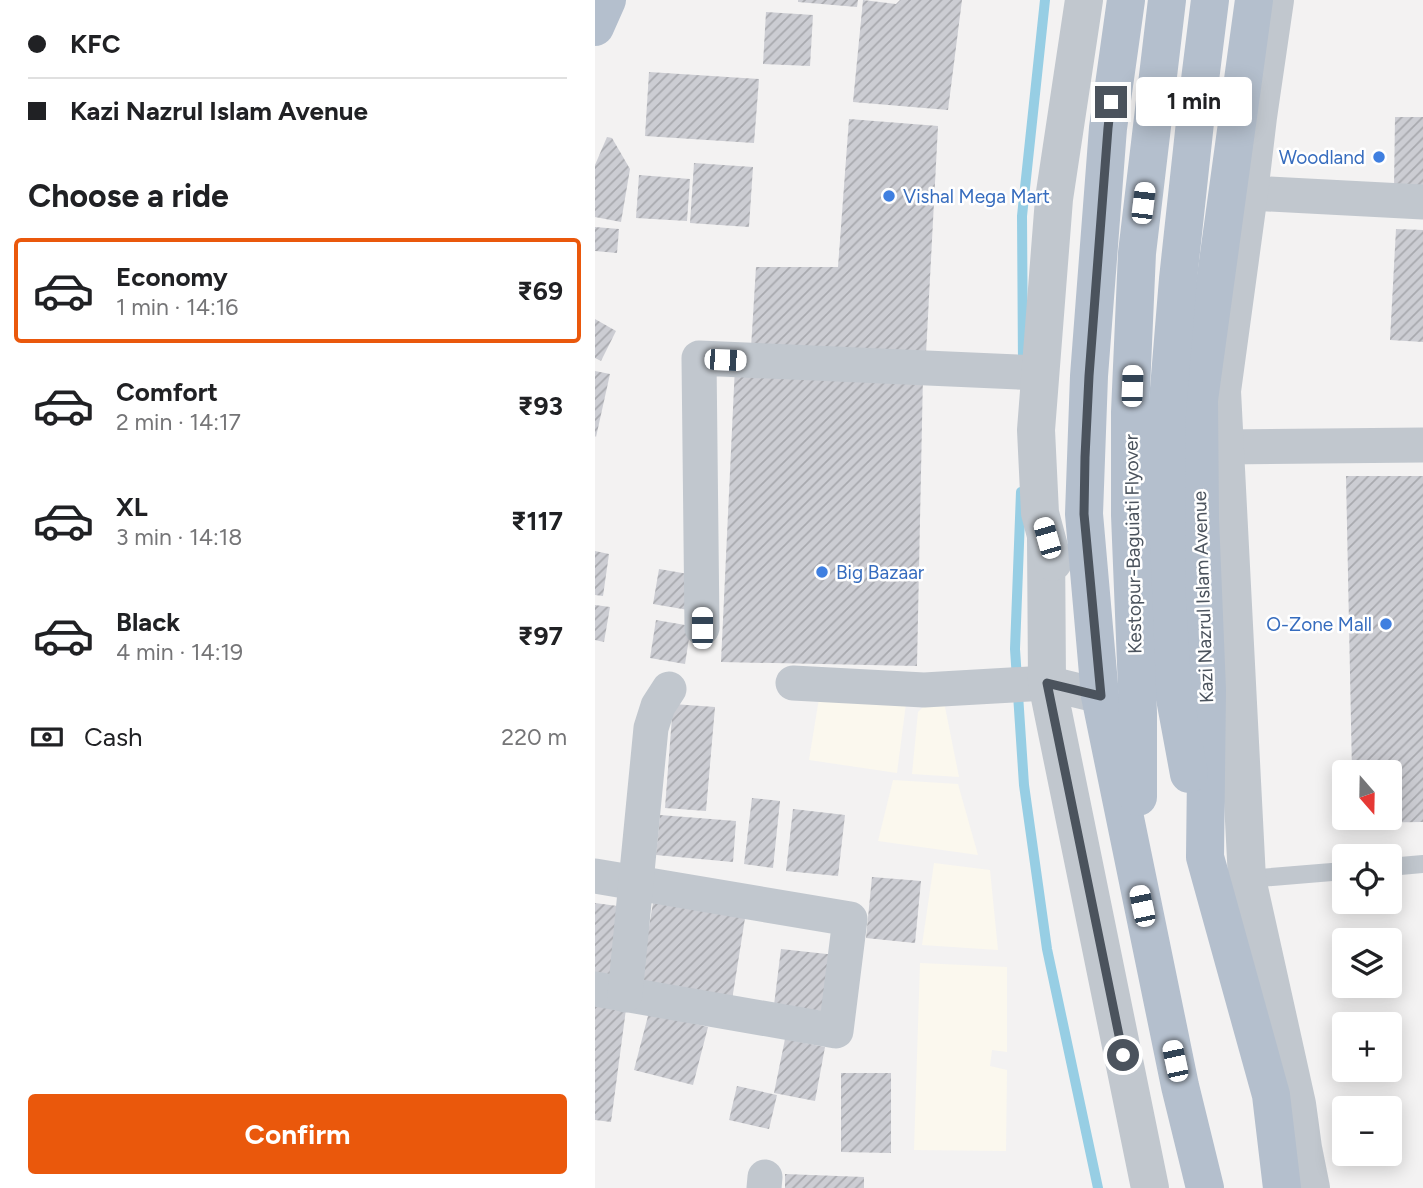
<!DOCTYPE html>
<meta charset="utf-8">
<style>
:root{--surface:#fff;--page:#f2f2f2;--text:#202124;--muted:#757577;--line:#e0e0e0;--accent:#ea580c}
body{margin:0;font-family:Figtree,sans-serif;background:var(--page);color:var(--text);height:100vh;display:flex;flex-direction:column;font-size:26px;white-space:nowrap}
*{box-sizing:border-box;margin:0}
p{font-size:23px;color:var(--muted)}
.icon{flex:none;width:38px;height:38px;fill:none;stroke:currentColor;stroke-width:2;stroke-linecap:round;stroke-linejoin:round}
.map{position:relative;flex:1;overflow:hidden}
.side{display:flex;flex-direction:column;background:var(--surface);width:595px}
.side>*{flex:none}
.top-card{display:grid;align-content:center;height:154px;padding:0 28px;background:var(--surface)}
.needle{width:46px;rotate:160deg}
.controls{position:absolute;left:737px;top:760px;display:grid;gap:14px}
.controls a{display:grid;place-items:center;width:70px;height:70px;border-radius:7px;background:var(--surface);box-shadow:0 4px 18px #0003;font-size:35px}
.end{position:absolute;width:32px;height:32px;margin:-16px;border:9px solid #4b535d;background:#fff;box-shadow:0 0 0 4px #fff}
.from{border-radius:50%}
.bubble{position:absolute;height:49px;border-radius:7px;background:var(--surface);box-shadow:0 4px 18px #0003;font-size:23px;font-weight:700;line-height:49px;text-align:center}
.car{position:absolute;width:21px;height:42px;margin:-21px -10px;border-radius:9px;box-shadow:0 0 5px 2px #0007;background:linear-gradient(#fff 24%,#345 0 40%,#fff 0 76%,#345 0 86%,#fff 0)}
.top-card b{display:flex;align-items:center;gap:24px;height:66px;font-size:26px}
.top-card b+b{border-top:2px solid var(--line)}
.top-card i{width:18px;height:18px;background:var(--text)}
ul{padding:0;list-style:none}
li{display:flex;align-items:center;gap:21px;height:105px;margin:0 14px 10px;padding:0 14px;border:4px solid transparent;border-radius:7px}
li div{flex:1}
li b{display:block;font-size:26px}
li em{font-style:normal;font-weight:700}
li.on{border-color:var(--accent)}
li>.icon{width:63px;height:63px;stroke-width:1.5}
h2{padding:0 28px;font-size:32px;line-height:84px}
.pay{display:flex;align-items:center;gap:18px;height:77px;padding:0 28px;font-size:26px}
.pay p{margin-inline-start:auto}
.button{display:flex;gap:14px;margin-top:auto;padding:14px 28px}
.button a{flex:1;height:80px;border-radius:7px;background:var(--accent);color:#fff;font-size:28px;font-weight:700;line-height:80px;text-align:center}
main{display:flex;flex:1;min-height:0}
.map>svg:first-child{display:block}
.commercial{fill:#fbf8ee}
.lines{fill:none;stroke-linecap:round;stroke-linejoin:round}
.stream{stroke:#97cee4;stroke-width:10}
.building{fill:url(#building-hatch)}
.service{stroke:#c1c7ce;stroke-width:18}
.minor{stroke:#c1c7ce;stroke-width:35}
.tertiary{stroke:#c1c7ce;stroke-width:38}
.primary{stroke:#b4bfcd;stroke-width:38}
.route{stroke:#4b535d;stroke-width:9}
.shop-dot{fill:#3f7fe0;stroke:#fff;stroke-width:2.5}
.labels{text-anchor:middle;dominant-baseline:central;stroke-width:5;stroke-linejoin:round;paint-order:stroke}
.shop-label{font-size:19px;fill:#366cbe;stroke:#fff;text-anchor:end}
.street-label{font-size:19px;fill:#4b535d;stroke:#fff}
</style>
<main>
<section class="side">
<div class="top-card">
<b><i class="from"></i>KFC</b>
<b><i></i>Kazi Nazrul Islam Avenue</b>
</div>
<h2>Choose a ride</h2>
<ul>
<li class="on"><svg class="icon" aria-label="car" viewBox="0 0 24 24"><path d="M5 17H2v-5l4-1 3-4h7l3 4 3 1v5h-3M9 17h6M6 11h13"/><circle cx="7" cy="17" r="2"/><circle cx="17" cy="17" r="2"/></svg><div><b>Economy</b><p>1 min · 14:16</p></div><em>₹69</em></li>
<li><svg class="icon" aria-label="car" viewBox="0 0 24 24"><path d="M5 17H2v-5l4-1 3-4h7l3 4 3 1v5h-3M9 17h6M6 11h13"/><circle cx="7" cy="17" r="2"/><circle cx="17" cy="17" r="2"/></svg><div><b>Comfort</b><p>2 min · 14:17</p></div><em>₹93</em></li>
<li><svg class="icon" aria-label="car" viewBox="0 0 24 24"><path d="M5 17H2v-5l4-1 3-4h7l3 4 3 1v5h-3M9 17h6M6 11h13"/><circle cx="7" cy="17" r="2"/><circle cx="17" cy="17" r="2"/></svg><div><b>XL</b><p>3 min · 14:18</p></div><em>₹117</em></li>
<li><svg class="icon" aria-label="car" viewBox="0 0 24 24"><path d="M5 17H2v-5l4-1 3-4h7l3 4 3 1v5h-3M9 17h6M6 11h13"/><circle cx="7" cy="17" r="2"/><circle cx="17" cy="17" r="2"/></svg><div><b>Black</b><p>4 min · 14:19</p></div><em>₹97</em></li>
</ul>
<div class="pay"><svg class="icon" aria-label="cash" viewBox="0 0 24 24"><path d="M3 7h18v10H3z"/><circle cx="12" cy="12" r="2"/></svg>Cash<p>220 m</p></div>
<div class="button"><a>Confirm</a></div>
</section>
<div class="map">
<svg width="828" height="1188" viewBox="0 0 828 1188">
<defs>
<pattern id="building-hatch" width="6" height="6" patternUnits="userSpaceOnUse" patternTransform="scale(1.75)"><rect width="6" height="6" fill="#cccdd3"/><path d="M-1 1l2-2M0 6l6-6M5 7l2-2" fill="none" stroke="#a8a9ae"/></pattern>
</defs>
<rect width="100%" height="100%" fill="#f3f2f2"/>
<g class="commercial">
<path d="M225,692l87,4 -10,77 -88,-13z"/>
<path d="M337,698l12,4 15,75 -47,-3 6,-62z"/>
<path d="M298,780l65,4 20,71 -100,-14z"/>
<path d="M339,863l56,7 8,80 -76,-5z"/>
<path d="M325,963l87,4v85l-15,-2 -2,16 17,4 -1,81 -92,-1z"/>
</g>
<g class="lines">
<g class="stream">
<path d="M428,365l-1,-149 23,-216"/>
<path d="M426,492l-6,157 9,136 23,164 51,239"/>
</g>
</g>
<g class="building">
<path d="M203,0h60l-1,7 -59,-5z"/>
<path d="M268,0l33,4 4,-4h62l-14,110 -95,-8z"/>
<path d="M171,12l47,3 -3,51 -47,-2z"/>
<path d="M54,72l110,7 -5,64 -109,-7z"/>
<path d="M800,117h28v74l-29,-1z"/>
<path d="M254,119l89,7 -12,228 -175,-6 5,-81h82z"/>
<path d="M12,137l5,1 18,31 -9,53 -26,-5v-52z"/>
<path d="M99,163l59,4 -4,60 -59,-4z"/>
<path d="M44,175l51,4 -3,42 -51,-3z"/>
<path d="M0,227l24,2 -2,24 -22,-2z"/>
<path d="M801,229l27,1v112l-33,-2z"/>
<path d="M0,319l21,12 -15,30 -6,-3z"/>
<path d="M140,366l188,9 -6,291 -196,-4z"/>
<path d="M0,371l15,3 -14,63 -1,-1z"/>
<path d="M751,476h77v346l-70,1v-6h36v-45h-37z"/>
<path d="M0,551l14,3 -6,42 -8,-1z"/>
<path d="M64,569l41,7 -6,35 -41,-7z"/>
<path d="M0,605l15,2 -6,35 -9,-2z"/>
<path d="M61,620l35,6 -6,38 -35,-6z"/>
<path d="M78,704l42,3 -9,104 -41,-3z"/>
<path d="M157,798l28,3 -7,67 -29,-4z"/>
<path d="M198,809l52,6 -7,61 -52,-5z"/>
<path d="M65,815l76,6 -3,41 -77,-7z"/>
<path d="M277,877l49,4 -6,62 -49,-5z"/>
<path d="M0,903l30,4 -11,68 -19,-3z"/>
<path d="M58,903l92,15 -13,82 -93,-14z"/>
<path d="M186,949l55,6 -7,57 -55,-7z"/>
<path d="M0,1005l31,4 -15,113 -16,-2z"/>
<path d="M54,1012l59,15 -15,58 -59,-15z"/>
<path d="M190,1039l40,8 -10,54 -41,-8z"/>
<path d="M246,1073h50v80l-50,-1z"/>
<path d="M142,1086l40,9 -8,34 -40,-9z"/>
<path d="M190,1174l79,3v11h-79z"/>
</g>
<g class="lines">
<g class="service">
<path d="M794,867l34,-3"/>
<path d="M652,879l97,-8"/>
</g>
<g class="minor">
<path d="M654,193l174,9"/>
<path d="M629,447l199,-2"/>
<path d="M107,628l-3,-270 341,15"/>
<path d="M198,683l131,7 123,-7 53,13"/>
<path d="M0,876l255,43 -14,112 -241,-42"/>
<path d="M30,995l26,-267 7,-22 11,-17"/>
<path d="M169,1188l1,-11"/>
</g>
<g class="tertiary">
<path d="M680,0l-17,117 -9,76 -27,198 25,488 50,225 6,44 8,40"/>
<path d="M451,538l1,145 103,505"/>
<path d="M458,562l-13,-49 -4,-83 18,-231 30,-199"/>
</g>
<g class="primary">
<path d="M531,0l-18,128 -19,248 -5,138 16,182 80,390 25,102"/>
<path d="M659,0l-55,400 1,118 7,172 -2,167 66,238 11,93"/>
<path d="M0,27l12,-27"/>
<path d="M594,774l-17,-92 -6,-99 1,-170 11,-134 19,-175 13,-104"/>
<path d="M543,797v-84l-8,-198v-103l7,-159 30,-253"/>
</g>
</g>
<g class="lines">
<path class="route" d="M516,102l-3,26 -19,248 -4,81 -1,57 17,182 -54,-13 76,372"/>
</g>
<g class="shop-dot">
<circle cx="784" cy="157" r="7"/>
<circle cx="294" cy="196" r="7"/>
<circle cx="227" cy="572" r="7"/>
<circle cx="791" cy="624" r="7"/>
</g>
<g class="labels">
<g class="shop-label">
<text x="770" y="157">Woodland</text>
<text x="308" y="196" text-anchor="start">Vishal Mega Mart</text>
<text x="241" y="572" text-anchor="start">Big Bazaar</text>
<text x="777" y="624">O-Zone Mall</text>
</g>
<g class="street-label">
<text transform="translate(538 544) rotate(-91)">Kestopur-Baguiati Flyover</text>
<text transform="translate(608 597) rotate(-92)">Kazi Nazrul Islam Avenue</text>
</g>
</g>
</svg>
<div class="controls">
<a><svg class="needle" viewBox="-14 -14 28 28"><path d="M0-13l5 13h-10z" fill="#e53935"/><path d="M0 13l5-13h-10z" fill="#757577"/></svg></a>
<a><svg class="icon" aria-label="locate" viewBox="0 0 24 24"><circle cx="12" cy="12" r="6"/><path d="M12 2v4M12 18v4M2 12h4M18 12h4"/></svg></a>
<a><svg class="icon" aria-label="layers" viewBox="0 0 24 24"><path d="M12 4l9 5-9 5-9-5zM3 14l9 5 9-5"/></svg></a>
<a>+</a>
<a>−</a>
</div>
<i class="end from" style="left:528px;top:1055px"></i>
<i class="end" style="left:516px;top:102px"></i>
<div class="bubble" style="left:541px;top:77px;width:116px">1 min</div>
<i class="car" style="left:548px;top:203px;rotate:7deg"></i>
<i class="car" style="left:130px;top:360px;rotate:92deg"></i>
<i class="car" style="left:537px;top:386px;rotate:2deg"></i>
<i class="car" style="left:452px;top:538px;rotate:344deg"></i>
<i class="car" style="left:107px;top:628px;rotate:0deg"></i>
<i class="car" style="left:547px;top:906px;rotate:348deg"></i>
<i class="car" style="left:580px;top:1061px;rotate:348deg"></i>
</div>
</main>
